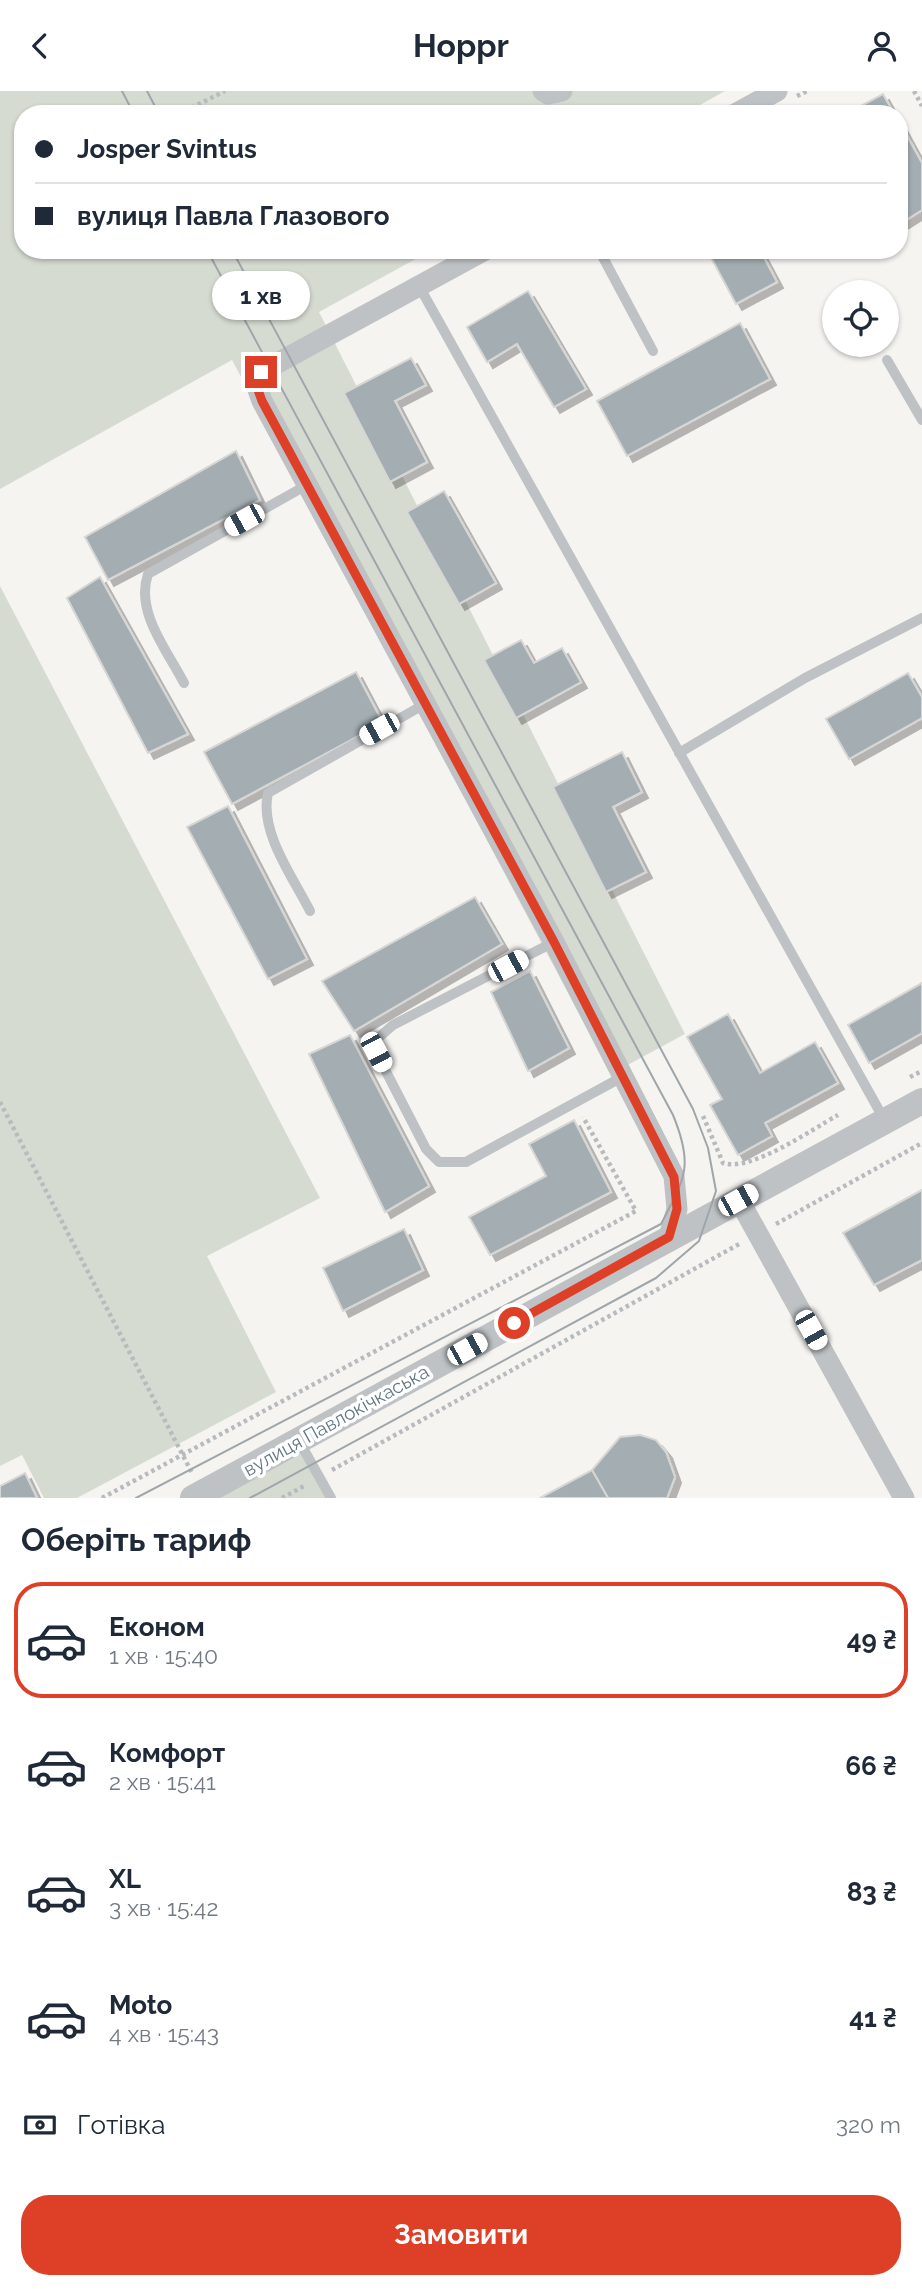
<!DOCTYPE html>
<html lang="uk">
<meta charset="utf-8">
<style>
:root{--surface:#fff;--page:#f6f6f7;--text:#1f2937;--muted:#747a83;--line:#e0e1e3;--accent:#de4027}
body{margin:0;font-family:Raleway,sans-serif;background:var(--page);color:var(--text);height:100vh;display:flex;flex-direction:column;font-size:26px;white-space:nowrap}
*{box-sizing:border-box;margin:0}
p{font-size:23px;color:var(--muted)}
.icon{flex:none;width:38px;height:38px;fill:none;stroke:currentColor;stroke-width:2;stroke-linecap:round;stroke-linejoin:round}
.map{position:relative;height:1407px;overflow:hidden}
.drawer{display:flex;flex-direction:column;background:var(--surface);flex:1}
.drawer>*{flex:none}
.top-card{position:absolute;left:14px;top:14px;width:894px;height:154px;border-radius:28px;box-shadow:0 2px 5px #0004;display:grid;align-content:center;height:154px;padding:0 21px;background:var(--surface)}
.buttons{position:absolute;left:822px;top:189px;display:grid;gap:14px}
.buttons a{display:grid;place-items:center;width:77px;height:77px;border-radius:50%;background:var(--surface);box-shadow:0 2px 5px #0004;font-size:35px}
.end{position:absolute;width:32px;height:32px;margin:-16px;border:9px solid #de4027;background:#fff;box-shadow:0 0 0 4px #fff}
.from{border-radius:50%}
.bubble{position:absolute;height:49px;border-radius:24px;background:var(--surface);box-shadow:0 2px 5px #0004;font-size:23px;font-weight:700;line-height:49px;text-align:center}
.car{position:absolute;width:21px;height:42px;margin:-21px -10px;border-radius:9px;box-shadow:0 0 5px 2px #0007;background:linear-gradient(#fff 24%,#345 0 40%,#fff 0 76%,#345 0 86%,#fff 0)}
.top-card b{display:flex;align-items:center;gap:24px;height:66px;font-size:26px}
.top-card b+b{border-top:2px solid var(--line)}
.top-card i{width:18px;height:18px;background:var(--text)}
ul{padding:0;list-style:none}
li{display:flex;align-items:center;gap:21px;height:116px;margin:0 14px 10px;padding:0 7px;border:4px solid transparent;border-radius:28px}
li div{flex:1}
li b{display:block;font-size:26px}
li em{font-style:normal;font-weight:700}
li.on{border-color:var(--accent)}
li>.icon{width:63px;height:63px;stroke-width:1.5}
h2{padding:0 21px;font-size:32px;line-height:84px}
.pay{display:flex;align-items:center;gap:18px;height:77px;padding:0 21px;font-size:26px}
.pay p{margin-inline-start:auto}
.primary-button{display:flex;gap:14px;margin-top:auto;padding:14px 21px}
.primary-button a{flex:1;height:80px;border-radius:28px;background:var(--accent);color:#fff;font-size:28px;font-weight:700;line-height:80px;text-align:center}
header{display:flex;justify-content:space-between;align-items:center;height:91px;padding:0 21px;background:var(--surface);font-size:32px;font-weight:700}
.map>svg:first-child{display:block}
.green{fill:#d6dbd2}
.building{fill:#a4aeb2;stroke:#d6d6d4;stroke-width:2;filter:url(#shadow)}
.lines{fill:none;stroke-linecap:round;stroke-linejoin:round}
.path{stroke:#b8bbbd;stroke-width:4.5;stroke-dasharray:3.5 3.5;stroke-linecap:butt}
.service{stroke:#bec2c5;stroke-width:10}
.minor{stroke:#bec2c5;stroke-width:21}
.tertiary{stroke:#bec2c5;stroke-width:26}
.tram{stroke:#9fa6aa;stroke-width:2}
.route{stroke:#de4027;stroke-width:9}
.labels{text-anchor:middle;dominant-baseline:central;stroke-width:7;stroke-linejoin:round;paint-order:stroke}
.street-label{font-size:19px;fill:#647781;stroke:#fff}
</style>
<header><svg class="icon" aria-label="back" viewBox="0 0 24 24"><path d="M15 5l-7 7 7 7"/></svg>Hoppr<svg class="icon" aria-label="person" viewBox="0 0 24 24"><circle cx="12" cy="8" r="4"/><path d="M4 21q1-7 8-7t8 7"/></svg></header>
<div class="map">
<svg width="922" height="1407" viewBox="0 0 922 1407">
<defs>
<filter id="shadow"><feDropShadow dx="6" dy="6" stdDeviation="0" flood-color="#0004"/></filter>
</defs>
<rect width="100%" height="100%" fill="#f5f4f1"/>
<g class="green">
<path d="M0,0h725l-41,23h-661v136h409l-113,62 366,722 -74,40 -379,-714 -232,129z"/>
<path d="M0,495l320,612 -113,58 69,136 -199,106h-33l-22,-43 -22,11z"/>
<path d="M300,1357l27,50h-118z"/>
</g>
<g class="building">
<path d="M883,3l11,20h-48z"/>
<path d="M900,32l22,40v47l-22,14z"/>
<path d="M707,159h53l17,32 -41,22z"/>
<path d="M528,200l58,98 -32,18 -37,-63 -30,18 -20,-35z"/>
<path d="M740,232l30,56 -143,77 -30,-55z"/>
<path d="M411,267l15,27 -31,16 32,61 -37,20 -46,-89z"/>
<path d="M236,360l24,49 -152,80 -23,-43z"/>
<path d="M444,400l52,92 -37,21 -52,-92z"/>
<path d="M100,486l88,157 -40,19 -81,-155z"/>
<path d="M521,549l13,23 28,-15 19,34 -65,36 -32,-58z"/>
<path d="M356,581l27,51 -151,81 -28,-52z"/>
<path d="M908,582l14,24v21l-73,41 -23,-40z"/>
<path d="M622,661l20,40 -29,15 33,65 -40,20 -53,-105z"/>
<path d="M228,715l79,153 -39,20 -81,-152z"/>
<path d="M475,806l27,47 -148,87 -32,-50z"/>
<path d="M530,880l39,77 -41,23 -37,-79z"/>
<path d="M922,892v50l-53,30 -21,-38z"/>
<path d="M728,923l32,59 55,-31 23,41 -73,40 7,13 -34,19 -28,-50 12,-6 -35,-62z"/>
<path d="M350,944l79,151 -44,26 -76,-158z"/>
<path d="M574,1029l37,72 -121,63 -21,-38 77,-41 -17,-32z"/>
<path d="M922,1099v70l-48,25 -31,-52z"/>
<path d="M404,1138l19,41 -80,41 -20,-43z"/>
<path d="M640,1344l16,5 10,12 9,25 -8,21h-59l-16,-28 28,-33z"/>
<path d="M592,1379l16,28h-68z"/>
<path d="M25,1382l12,25h-37v-12z"/>
</g>
<g class="lines">
<g class="path">
<path d="M914,0l8,15"/>
<path d="M797,5l10,-5"/>
<path d="M179,23l46,-23"/>
<path d="M507,165l10,-6"/>
<path d="M910,986l12,-6"/>
<path d="M0,1011l192,371"/>
<path d="M703,1025l20,47c28,9 88,-33 115,-48"/>
<path d="M776,1133l146,-81"/>
<path d="M332,1379l409,-227"/>
<path d="M102,1407l534,-287 -53,-94"/>
<path d="M282,1407l24,-13"/>
</g>
<g class="service">
<path d="M599,159l54,101"/>
<path d="M419,195l466,835"/>
<path d="M887,269l35,60"/>
<path d="M184,592c-17,-33 -49,-71 -36,-109l159,-89"/>
<path d="M679,662l126,-75 117,-60"/>
<path d="M310,820c-17,-34 -51,-79 -42,-118l157,-89"/>
<path d="M554,851l-161,83 -15,13 -2,14 50,97 13,13h27l158,-86"/>
<path d="M299,1350l32,57"/>
</g>
<g class="minor">
<path d="M543,0l5,3 14,-3"/>
<path d="M735,23l42,-23"/>
<path d="M485,159l-224,122 -4,15 5,14 292,541 120,234 3,33 -8,28"/>
<path d="M739,1109l165,298"/>
</g>
<path class="tertiary" d="M193,1407l729,-397"/>
<g class="tram">
<path d="M122,0l12,23"/>
<path d="M147,0l12,23"/>
<path d="M232,159l461,859 15,39 8,43 -17,50 -43,37 -406,220"/>
<path d="M136,1407l525,-274c24,-46 33,-58 12,-109l-466,-865"/>
</g>
</g>
<g class="lines">
<path class="route" d="M261,281l-4,15 5,14 292,541 120,235 3,32 -8,28 -155,86"/>
</g>
<g class="labels">
<g class="street-label">
<text transform="translate(336 1329) rotate(-29)">вулиця Павлокічкаська</text>
</g>
</g>
</svg>
<div class="buttons">
<a><svg class="icon" aria-label="locate" viewBox="0 0 24 24"><circle cx="12" cy="12" r="6"/><path d="M12 2v4M12 18v4M2 12h4M18 12h4"/></svg></a>
</div>
<i class="end from" style="left:514px;top:1232px"></i>
<i class="end" style="left:261px;top:281px"></i>
<div class="bubble" style="left:212px;top:180px;width:98px">1 хв</div>
<i class="car" style="left:244px;top:429px;rotate:241deg"></i>
<i class="car" style="left:379px;top:638px;rotate:241deg"></i>
<i class="car" style="left:508px;top:875px;rotate:62deg"></i>
<i class="car" style="left:376px;top:961px;rotate:152deg"></i>
<i class="car" style="left:738px;top:1109px;rotate:61deg"></i>
<i class="car" style="left:811px;top:1239px;rotate:151deg"></i>
<i class="car" style="left:467px;top:1258px;rotate:61deg"></i>
<div class="top-card">
<b><i class="from"></i>Josper Svintus</b>
<b><i></i>вулиця Павла Глазового</b>
</div>
</div>
<section class="drawer">
<h2>Оберіть тариф</h2>
<ul>
<li class="on"><svg class="icon" aria-label="car" viewBox="0 0 24 24"><path d="M5 17H2v-5l4-1 3-4h7l3 4 3 1v5h-3M9 17h6M6 11h13"/><circle cx="7" cy="17" r="2"/><circle cx="17" cy="17" r="2"/></svg><div><b>Економ</b><p>1 хв · 15:40</p></div><em>49 ₴</em></li>
<li><svg class="icon" aria-label="car" viewBox="0 0 24 24"><path d="M5 17H2v-5l4-1 3-4h7l3 4 3 1v5h-3M9 17h6M6 11h13"/><circle cx="7" cy="17" r="2"/><circle cx="17" cy="17" r="2"/></svg><div><b>Комфорт</b><p>2 хв · 15:41</p></div><em>66 ₴</em></li>
<li><svg class="icon" aria-label="car" viewBox="0 0 24 24"><path d="M5 17H2v-5l4-1 3-4h7l3 4 3 1v5h-3M9 17h6M6 11h13"/><circle cx="7" cy="17" r="2"/><circle cx="17" cy="17" r="2"/></svg><div><b>XL</b><p>3 хв · 15:42</p></div><em>83 ₴</em></li>
<li><svg class="icon" aria-label="car" viewBox="0 0 24 24"><path d="M5 17H2v-5l4-1 3-4h7l3 4 3 1v5h-3M9 17h6M6 11h13"/><circle cx="7" cy="17" r="2"/><circle cx="17" cy="17" r="2"/></svg><div><b>Moto</b><p>4 хв · 15:43</p></div><em>41 ₴</em></li>
</ul>
<div class="pay"><svg class="icon" aria-label="cash" viewBox="0 0 24 24"><path d="M3 7h18v10H3z"/><circle cx="12" cy="12" r="2"/></svg>Готівка<p>320 m</p></div>
<div class="primary-button"><a>Замовити</a></div>
</section>
